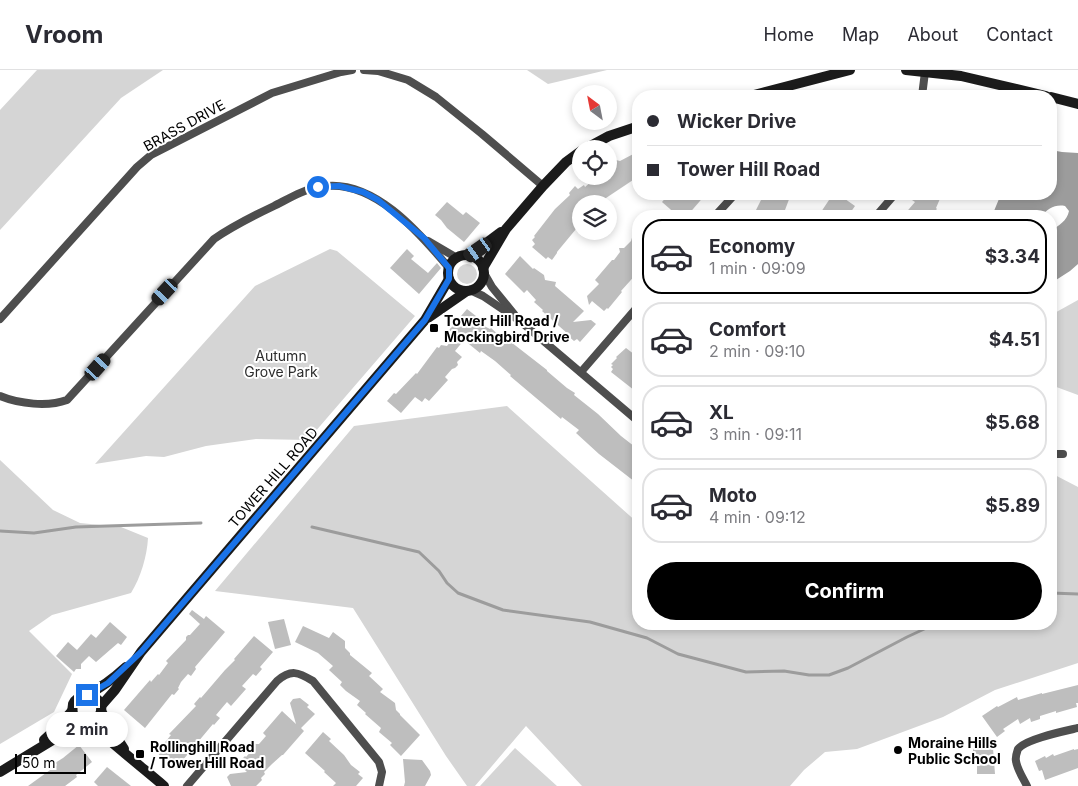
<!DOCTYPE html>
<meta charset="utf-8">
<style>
:root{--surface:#fff;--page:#f7f7f7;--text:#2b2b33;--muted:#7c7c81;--line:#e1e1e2;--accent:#000}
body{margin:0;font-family:Inter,sans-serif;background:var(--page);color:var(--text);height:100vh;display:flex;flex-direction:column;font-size:19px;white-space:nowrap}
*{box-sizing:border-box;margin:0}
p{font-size:16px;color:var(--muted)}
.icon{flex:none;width:28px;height:28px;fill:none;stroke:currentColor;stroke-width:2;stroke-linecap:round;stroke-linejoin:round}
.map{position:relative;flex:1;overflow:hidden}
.sheet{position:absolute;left:632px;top:140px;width:425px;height:420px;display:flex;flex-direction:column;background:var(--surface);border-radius:20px;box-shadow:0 2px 8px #0003}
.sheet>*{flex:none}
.hud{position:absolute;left:632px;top:20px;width:425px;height:110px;border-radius:20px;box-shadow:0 2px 8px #0003;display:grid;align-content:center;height:110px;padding:0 15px;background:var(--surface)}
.needle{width:32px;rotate:328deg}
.buttons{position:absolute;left:572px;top:15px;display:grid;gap:10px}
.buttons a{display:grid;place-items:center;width:45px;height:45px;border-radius:50%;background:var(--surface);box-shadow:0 2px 8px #0003;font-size:25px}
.scale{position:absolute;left:15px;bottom:12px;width:71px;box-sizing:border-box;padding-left:5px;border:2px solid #000;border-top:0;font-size:14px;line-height:18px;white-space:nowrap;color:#000;-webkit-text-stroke:4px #fff;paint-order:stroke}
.end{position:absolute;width:22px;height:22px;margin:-11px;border:6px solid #1a73e8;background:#fff;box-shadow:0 0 0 2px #fff}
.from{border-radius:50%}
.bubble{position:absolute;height:35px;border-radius:18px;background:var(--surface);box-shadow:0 2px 8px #0003;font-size:16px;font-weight:700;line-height:35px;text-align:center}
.car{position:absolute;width:15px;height:30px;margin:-15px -8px;border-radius:6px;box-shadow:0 0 4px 1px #0007;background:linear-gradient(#222 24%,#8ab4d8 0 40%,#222 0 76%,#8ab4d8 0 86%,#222 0)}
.hud b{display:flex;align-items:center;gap:18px;height:48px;font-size:19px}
.hud b+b{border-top:1px solid var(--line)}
.hud i{width:12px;height:12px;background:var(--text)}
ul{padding:9px 0 0;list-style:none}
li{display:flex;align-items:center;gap:15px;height:75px;margin:0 10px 8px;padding:0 5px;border:2px solid var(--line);border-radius:20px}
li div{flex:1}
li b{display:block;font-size:19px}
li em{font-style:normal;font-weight:700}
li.active{border-color:var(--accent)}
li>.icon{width:45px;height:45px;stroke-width:1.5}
.primary-button{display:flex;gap:10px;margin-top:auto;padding:10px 15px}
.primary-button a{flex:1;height:58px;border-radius:30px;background:var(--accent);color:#fff;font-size:20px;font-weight:700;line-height:58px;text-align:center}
header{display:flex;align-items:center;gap:30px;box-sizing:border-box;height:70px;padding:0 25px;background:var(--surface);border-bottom:1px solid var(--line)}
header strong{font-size:24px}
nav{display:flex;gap:28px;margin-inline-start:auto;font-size:18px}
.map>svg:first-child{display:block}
.green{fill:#d5d5d5}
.water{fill:#9c9c9c}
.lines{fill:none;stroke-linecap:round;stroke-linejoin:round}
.stream{stroke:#9c9c9c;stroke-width:3}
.building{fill:#bebebe}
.street{stroke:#4e4e4e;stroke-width:8}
.secondary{stroke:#1b1b1b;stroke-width:10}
.route{stroke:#1a73e8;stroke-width:6}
.poi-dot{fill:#000;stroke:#fff;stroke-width:2}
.labels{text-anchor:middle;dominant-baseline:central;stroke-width:4;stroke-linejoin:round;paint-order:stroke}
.street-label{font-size:14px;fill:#000;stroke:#fff}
.poi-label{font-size:14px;font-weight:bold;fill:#000;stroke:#fff;text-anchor:start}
.park-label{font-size:14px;fill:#2c2c2c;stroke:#fff}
</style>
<header>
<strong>Vroom</strong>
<nav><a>Home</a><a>Map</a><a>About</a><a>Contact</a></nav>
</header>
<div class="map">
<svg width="1078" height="716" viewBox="0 0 1078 716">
<rect width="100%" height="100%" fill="#fff"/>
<g class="green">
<path d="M37,0h126l-42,28 -121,132v-120z"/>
<path d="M527,0h80l-59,14z"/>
<path d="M330,179l7,2 78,65 -107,124 -52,-1 -50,7 -42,11 -18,-1 -51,8 160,-178z"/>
<circle cx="467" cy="204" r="10"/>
<path d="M1078,230v95l-27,-10v-70z"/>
<path d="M507,336l132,118v100h412v-151l27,14v176l-83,27 -52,27 -86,32 -32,3 -21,18 -14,16h-208l-56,-60 -51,60h-8l-21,-30 -93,-148 -138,-17 139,-165z"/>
<path d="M0,390l53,50 27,13 41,4 27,11c-1,18 -7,39 -17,55l-79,22 -23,16 43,43 -18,38 -54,32z"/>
<path d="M515,678l42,38h-77z"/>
</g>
<path class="water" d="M1051,80l11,2 16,1v111l-8,7 -14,9 -3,-2 -2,-4v-43c8,-6 16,-10 18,-20l-4,-5c-10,-2 -18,3 -23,10h-47l-1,-5 7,-17h50z"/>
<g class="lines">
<g class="stream">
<path d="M312,457l107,25 20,19 8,12 11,10 45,17 87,12 57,16 31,16 68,18 38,-1 25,4h20l19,-7 59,-31 28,-13"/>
<path d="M0,461l34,2 42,-6 125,-4"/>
<path d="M1051,523l27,1"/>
</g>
</g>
<g class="building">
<path d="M639,81v25l-33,22 -6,6h-19v19l-24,29v1l-5,7 -4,-3 -2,2 -14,-12 3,-3 -3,-4 3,-3 -1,-1 21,-27 15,-14 -1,-2 6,-7 3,3 6,-4 1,2 13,-11h11v-10l3,-2 1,-2 3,-2 4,1z"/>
<path d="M669,124h37l-19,22h-9l-16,-14z"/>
<path d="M765,124h26l-6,16 1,2 -2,3 -2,1h-29l8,-16h2z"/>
<path d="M833,124h5l17,12 -7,10h-28l2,-3 -1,-1z"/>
<path d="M916,124h26l-6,14 1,1 -7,7h-27l12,-14 -3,-2z"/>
<path d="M447,132l16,13 3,-3 14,11 -16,19 -17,-14 -6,-8 -6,-5z"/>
<path d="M637,151l2,1v49l-18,20 1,1 -14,17 -1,-1 -3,3 -12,-10 -3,4 -2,-9 12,-12 -4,-4 17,-20h2l6,-8 -1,-4h5l7,-7z"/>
<path d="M407,179l7,7 -3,3 17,14 9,-10 4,5 -22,26 -29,-26z"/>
<path d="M520,186l13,13 1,-1 10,7 1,5 11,2 -1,4 29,25 -11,11 18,-2 5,4 -16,18 -3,-3 -3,2 -7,-6 1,-1 -26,-23 1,-1 -9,-8 2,-2 -9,-10 -3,3 -19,-19z"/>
<path d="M467,239l14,11 -1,1 6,6 4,2 1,-1 11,10 1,-2 44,34v1l20,17 8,5 -1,2 24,19 23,22 18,14v35l-40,-31 -23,-21 3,-3 -17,-13 -1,2 -51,-43 1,-1 -16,-14 -14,-10 -1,2 -16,-13 -9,11 7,6 -5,5 1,3 -3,3 -3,1 -7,8 3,3 -19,21 -4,-3 -3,4 -7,-5 -14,16 -14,-12 7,-8 2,1 20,-21 1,1 20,-27 2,1 2,-3 6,1 8,-11 -6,-5z"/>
<path d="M626,278l13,10v36l-28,-22 2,-3 -2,-2 2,-2 -2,-1 6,-6 -1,-1z"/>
<path d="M192,540l12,9 2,-3 19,16 -30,35 1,2 -5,7 -3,-2 -7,8 -3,6 1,1 -5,6 -2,-1 -27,34 -21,-18 26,-30 1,2 7,-8 1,1 9,-12 -2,-2 20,-21v-3l2,-2h2l10,-11 -11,-10z"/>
<path d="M284,549l7,26 -16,4 -7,-27z"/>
<path d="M110,552l17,15 -6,8 -3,-2 -22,19 -7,-6 -8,8v5h-5l-2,3 -18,-16 12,-14 9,8 14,-16 5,4z"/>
<path d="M303,556l26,12 4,-6 12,9v7l5,5v2l22,18 -3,3 14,13 -3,3 15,11 1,7 4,4v1l20,20 -19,21 -11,-11 2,-2 -13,-11 2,-4 -16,-14 1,-1 -9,-8 3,-4 -14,-10 -6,-6 2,-3 -13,-12 4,-4 -15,-13 -23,-11z"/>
<path d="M254,566l19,16 -13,15 2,2 -6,7 -3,-2 -11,12 4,3 -15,17 -4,-4 -11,13 4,3 -6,7 -1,-1 -36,43 -4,-3 -3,4 -9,-9 1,-1 -6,-7 3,-4h2l10,-12 -2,-1 27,-28 -2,-2 6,-7 1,1 24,-28 10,-10 -1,-1z"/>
<path d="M1078,615v18h-2l1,4 -21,6v-2l-16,5v3l-9,3 -1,-4 -10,6 -2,-5 -15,10 2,2 -8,6 -15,-21 15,-10 1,1 19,-10 1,3 24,-7v1z"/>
<path d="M300,628l9,7 -2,2 8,7 -14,14 3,3 -21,24h-1l-10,9 -8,8 1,2 -4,4 1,2 -6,6h-25l-4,-9 3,-3 17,-2 -9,-9 7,-7 1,1 7,-8 2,-5h4l7,-8 -3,-3 19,-22 14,13 -6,-21 3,-4z"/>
<path d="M323,662l8,7 -2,2 15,14 7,10 9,7 -2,2 5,4 -7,8h-23l3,-3 -12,-11 1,-1 -20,-18z"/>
<path d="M973,668l22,1v9h-2l2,26h-18v-18l-4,-1z"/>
<path d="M79,675l13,17 -16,13 1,2 -12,9h-37l29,-21 -2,-2 8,-5z"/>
<path d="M1074,679v1l4,-1v19l-33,12 -3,-10 -3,1 -4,-10 10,-5 1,2 7,-4 1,2z"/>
<path d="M403,689l19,1 8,11 1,4 -6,11h-21l1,-4z"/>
<path d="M107,697l24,19h-33l-4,-4z"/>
</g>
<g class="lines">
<g class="street">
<path d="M364,0l14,1 30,9 28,17 46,37 61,52"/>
<path d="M922,26l3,-24"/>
<path d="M715,146l20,-22"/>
<path d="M876,146l19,-22"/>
<path d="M428,171l29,17"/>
<path d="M484,203l8,14 22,27"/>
<path d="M470,220l13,6 37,25 119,101"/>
<path d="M0,249l137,-152 14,-12 121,-62 69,-21 11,-2"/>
<path d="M581,302l58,-67"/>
<path d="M0,326c19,8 48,11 67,4l147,-161c19,-13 39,-23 60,-33 14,-7 30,-17 46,-19 52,-10 99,45 129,81"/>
<path d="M1051,384h12"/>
<path d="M187,716l90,-105c14,-12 21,-9 36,0l66,81 3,10 -3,14"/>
<path d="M1027,716c-4,-8 -10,-17 -11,-25 -1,-4 1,-9 2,-12 7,-10 47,-18 60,-21"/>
</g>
<g class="secondary">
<path d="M906,0l55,6 85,20"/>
<path d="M750,26l100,-26"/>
<path d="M1051,27l27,7"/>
<path d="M585,79l24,-13 30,-10"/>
<circle cx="466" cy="203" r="18"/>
<path d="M469,186l32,-24"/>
<path d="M483,198l23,-39 37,-43 23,-24 15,-11"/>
<path d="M428,248l39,-27"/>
<path d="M87,625c30,5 6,43 -11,24 -4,-4 -4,-10 -3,-15 3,-7 9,-7 15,-10 15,-7 26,-16 38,-27"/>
<path d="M101,636l14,-16 26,-38 284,-332 24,-41"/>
<path d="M101,641l9,16 14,22"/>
<path d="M90,653c24,22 49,42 74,63"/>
<path d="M44,670l12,-11 16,-18"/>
<path d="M0,702l61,-37 23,-11"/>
</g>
</g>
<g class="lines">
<path class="route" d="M87,625l21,-12 33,-31 284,-332 24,-41v-11l-25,-30 -46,-38 -15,-8 -24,-6 -21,1"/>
</g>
<g class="poi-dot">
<rect x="429" y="253" width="10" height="10" rx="2.5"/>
<circle cx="898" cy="680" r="5"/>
<rect x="135" y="679" width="10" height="10" rx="2.5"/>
</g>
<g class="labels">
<g class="street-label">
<text transform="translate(184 55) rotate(-29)">BRASS DRIVE</text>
<text transform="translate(273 407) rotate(-49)">TOWER HILL ROAD</text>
</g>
<g class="poi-label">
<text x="444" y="250">Tower Hill Road /<tspan x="444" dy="16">Mockingbird Drive</tspan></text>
<text x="908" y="672">Moraine Hills<tspan x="908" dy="16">Public School</tspan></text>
<text x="150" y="676">Rollinghill Road<tspan x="150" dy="16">/ Tower Hill Road</tspan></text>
</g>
<g class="park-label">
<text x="281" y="285">Autumn<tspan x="281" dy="16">Grove Park</tspan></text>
</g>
</g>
</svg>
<div class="buttons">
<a><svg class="needle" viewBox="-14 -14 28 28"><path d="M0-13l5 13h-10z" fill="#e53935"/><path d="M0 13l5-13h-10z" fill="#7c7c81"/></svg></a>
<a><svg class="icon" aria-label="locate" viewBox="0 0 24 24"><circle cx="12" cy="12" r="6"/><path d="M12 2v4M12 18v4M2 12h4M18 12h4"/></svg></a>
<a><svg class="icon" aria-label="layers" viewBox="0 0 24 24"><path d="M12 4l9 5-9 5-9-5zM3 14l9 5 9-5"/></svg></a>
</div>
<div class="scale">50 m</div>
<i class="end from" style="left:318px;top:117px"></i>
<i class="end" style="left:87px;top:625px"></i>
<div class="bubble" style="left:46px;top:642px;width:82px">2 min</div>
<i class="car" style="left:478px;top:180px;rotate:235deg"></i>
<i class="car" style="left:165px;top:222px;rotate:223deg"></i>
<i class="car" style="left:98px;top:297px;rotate:42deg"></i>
<div class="hud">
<b><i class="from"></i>Wicker Drive</b>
<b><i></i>Tower Hill Road</b>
</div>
<section class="sheet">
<ul>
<li class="active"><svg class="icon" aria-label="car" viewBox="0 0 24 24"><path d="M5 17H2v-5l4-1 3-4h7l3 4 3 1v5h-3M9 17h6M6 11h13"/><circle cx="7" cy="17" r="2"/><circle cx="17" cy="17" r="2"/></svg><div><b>Economy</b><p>1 min · 09:09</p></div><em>$3.34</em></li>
<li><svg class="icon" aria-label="car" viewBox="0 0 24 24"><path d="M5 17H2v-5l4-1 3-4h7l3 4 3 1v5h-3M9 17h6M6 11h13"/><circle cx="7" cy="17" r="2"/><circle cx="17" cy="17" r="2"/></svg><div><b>Comfort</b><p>2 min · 09:10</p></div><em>$4.51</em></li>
<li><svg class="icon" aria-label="car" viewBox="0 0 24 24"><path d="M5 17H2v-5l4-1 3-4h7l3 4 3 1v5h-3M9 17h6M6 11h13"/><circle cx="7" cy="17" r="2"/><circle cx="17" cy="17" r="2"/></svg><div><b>XL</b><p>3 min · 09:11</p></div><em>$5.68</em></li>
<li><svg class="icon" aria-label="car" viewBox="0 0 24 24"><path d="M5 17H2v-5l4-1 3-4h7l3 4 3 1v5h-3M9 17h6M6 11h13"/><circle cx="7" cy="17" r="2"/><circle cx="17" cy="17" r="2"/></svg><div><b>Moto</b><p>4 min · 09:12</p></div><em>$5.89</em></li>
</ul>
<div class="primary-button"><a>Confirm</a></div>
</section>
</div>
